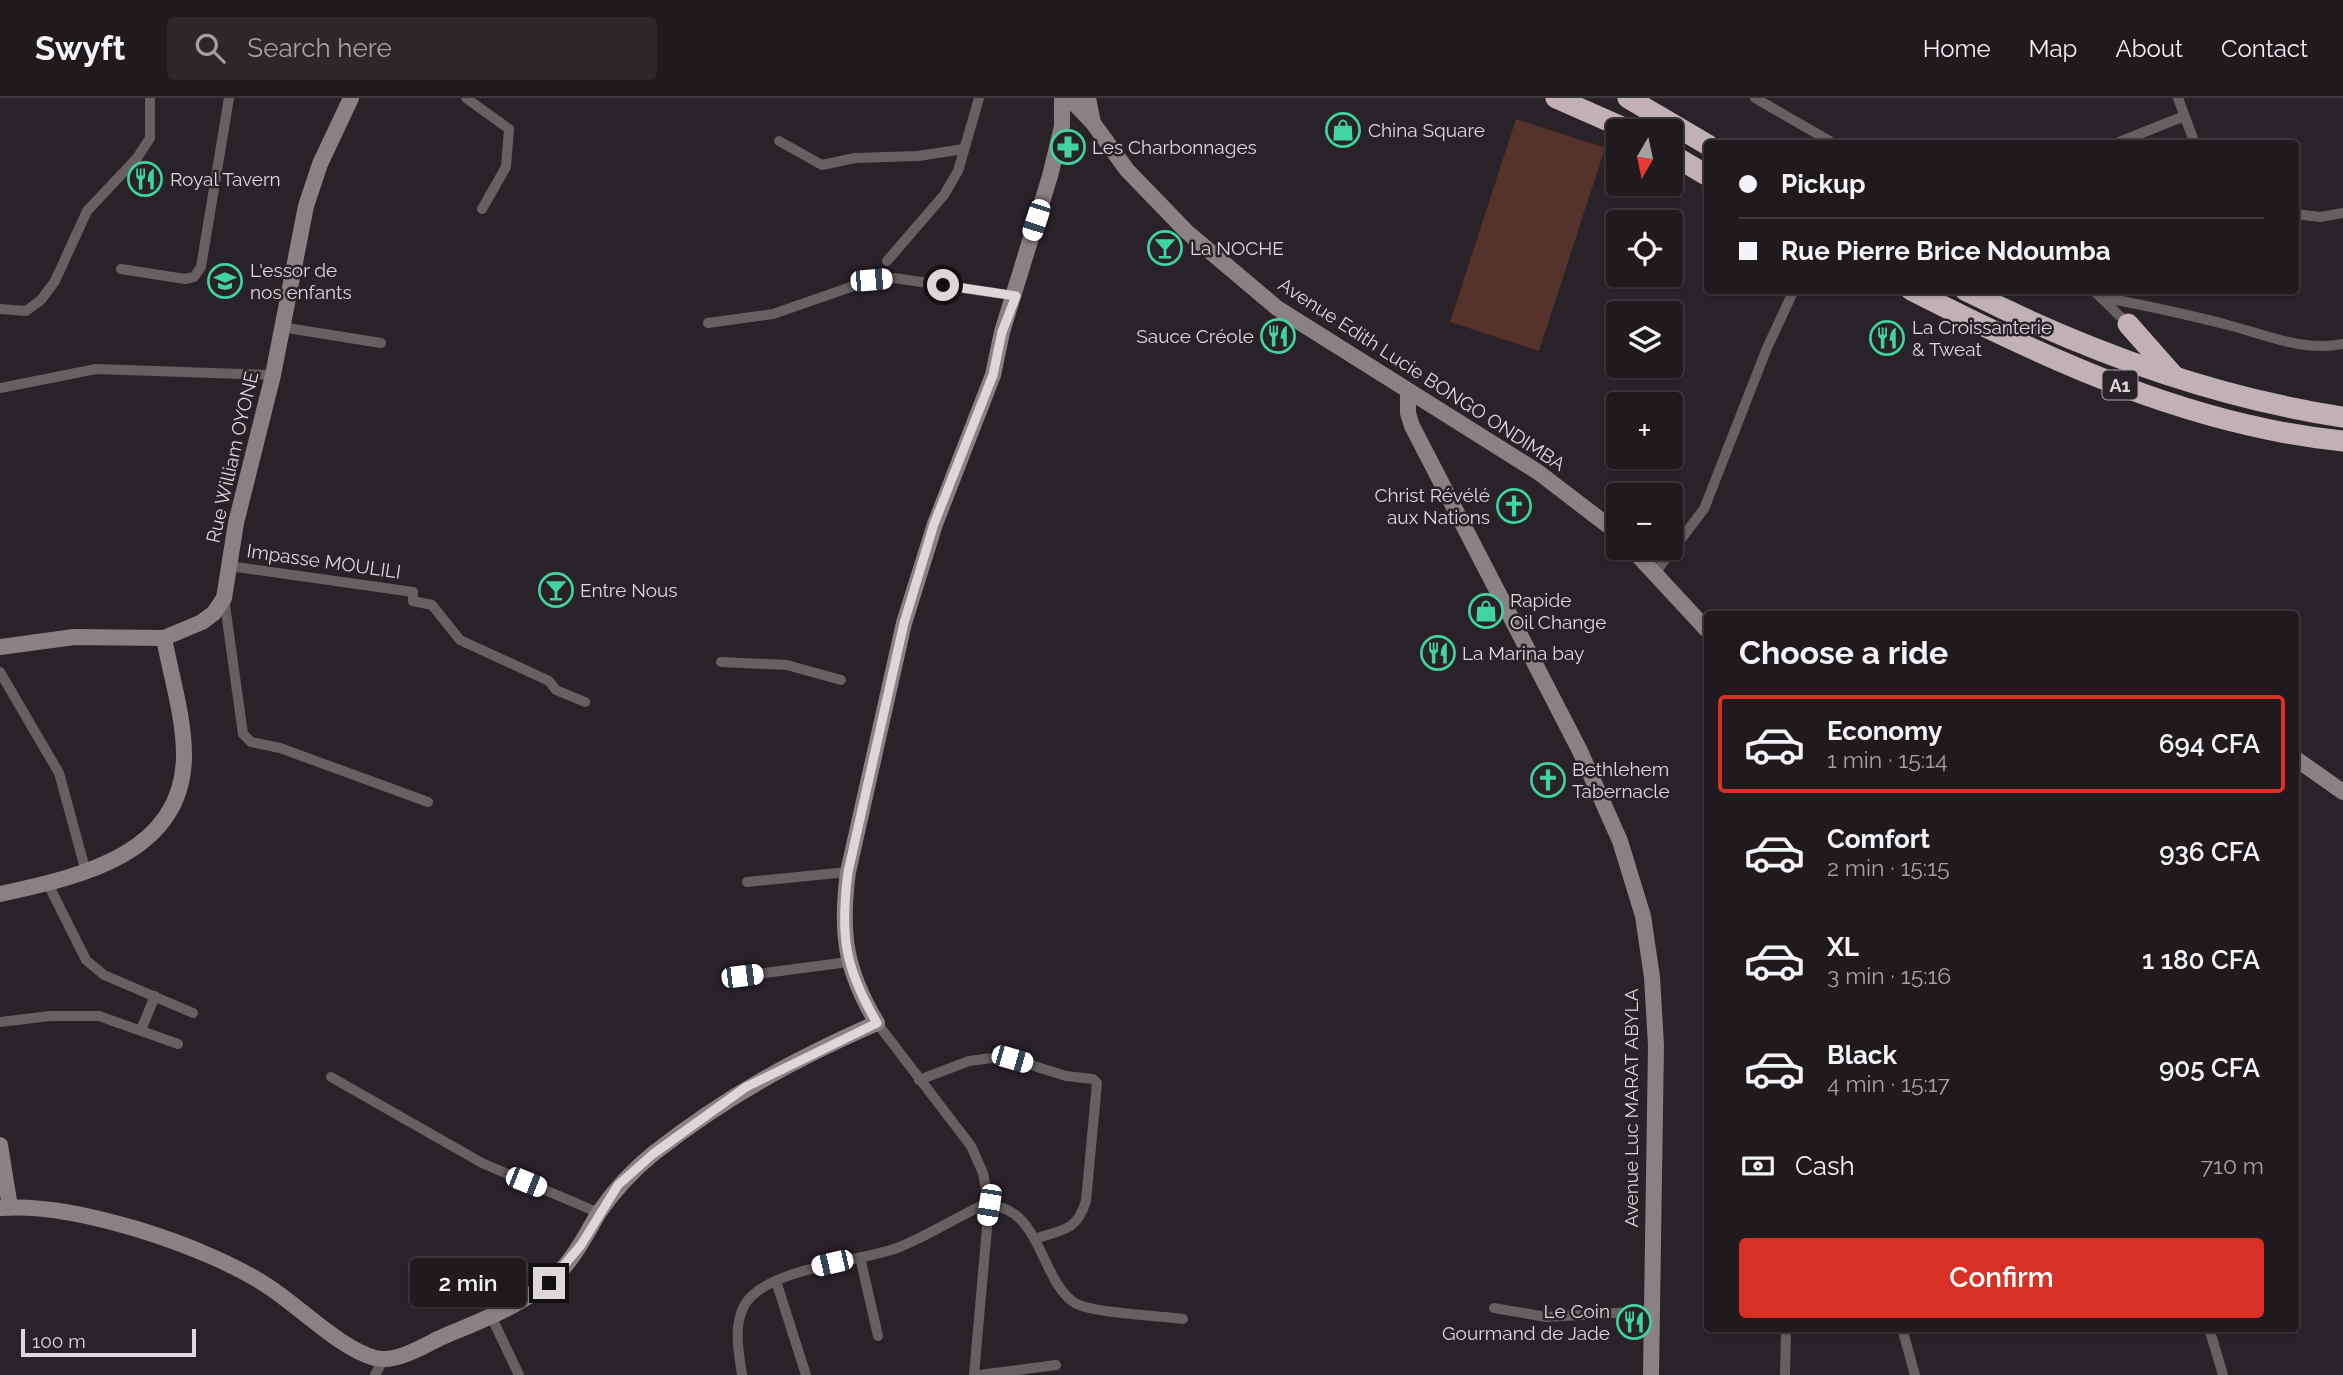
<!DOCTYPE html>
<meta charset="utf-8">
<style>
:root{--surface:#201a1f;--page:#2d272c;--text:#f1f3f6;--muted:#a2a1a4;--line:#3d383d;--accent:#d93025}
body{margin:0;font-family:Raleway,sans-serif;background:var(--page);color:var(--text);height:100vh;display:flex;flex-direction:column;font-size:26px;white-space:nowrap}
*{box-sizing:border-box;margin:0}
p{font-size:23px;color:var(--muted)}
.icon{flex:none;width:38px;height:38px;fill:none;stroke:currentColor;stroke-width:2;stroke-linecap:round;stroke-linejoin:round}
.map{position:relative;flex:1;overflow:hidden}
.side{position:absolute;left:1704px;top:513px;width:595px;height:721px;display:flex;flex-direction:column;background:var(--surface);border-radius:7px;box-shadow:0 2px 5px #0004,0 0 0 2px var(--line)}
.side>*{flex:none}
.top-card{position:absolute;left:1704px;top:42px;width:595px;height:154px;border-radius:7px;box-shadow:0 2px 5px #0004,0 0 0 2px var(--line);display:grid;align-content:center;height:154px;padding:0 35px;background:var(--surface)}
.needle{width:46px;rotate:189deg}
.fabs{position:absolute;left:1606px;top:21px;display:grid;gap:14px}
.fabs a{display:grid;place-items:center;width:77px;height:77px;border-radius:7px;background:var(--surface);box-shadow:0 2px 5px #0004,0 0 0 2px var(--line);font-size:35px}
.scale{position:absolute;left:21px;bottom:18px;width:175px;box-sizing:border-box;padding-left:7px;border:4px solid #ddd7dc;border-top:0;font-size:19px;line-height:24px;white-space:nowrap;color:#ddd7dc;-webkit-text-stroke:5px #2a2229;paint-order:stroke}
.end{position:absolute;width:32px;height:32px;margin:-16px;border:9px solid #ddd7dc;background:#111;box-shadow:0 0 0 4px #111}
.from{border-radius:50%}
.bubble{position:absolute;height:49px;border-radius:7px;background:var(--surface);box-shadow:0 2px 5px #0004,0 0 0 2px var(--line);font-size:23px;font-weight:600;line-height:49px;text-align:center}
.car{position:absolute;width:21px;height:42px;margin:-21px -10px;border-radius:9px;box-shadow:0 0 5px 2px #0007;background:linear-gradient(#fff 24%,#345 0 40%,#fff 0 76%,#345 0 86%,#fff 0)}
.top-card b{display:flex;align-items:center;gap:24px;height:66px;font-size:26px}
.top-card b+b{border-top:2px solid var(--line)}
.top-card i{width:18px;height:18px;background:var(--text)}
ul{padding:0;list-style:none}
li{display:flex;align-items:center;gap:21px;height:98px;margin:0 14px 10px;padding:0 21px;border:4px solid transparent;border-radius:7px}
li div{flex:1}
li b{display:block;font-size:26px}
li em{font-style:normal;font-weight:600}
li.on{border-color:var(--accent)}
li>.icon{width:63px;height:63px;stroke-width:1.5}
h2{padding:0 35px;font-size:32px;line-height:84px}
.pay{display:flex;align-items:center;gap:18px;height:77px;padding:0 35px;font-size:26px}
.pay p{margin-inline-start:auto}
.action{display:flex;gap:14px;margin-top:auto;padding:14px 35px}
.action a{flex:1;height:80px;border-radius:7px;background:var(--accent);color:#fff;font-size:28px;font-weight:600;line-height:80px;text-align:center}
header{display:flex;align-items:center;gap:42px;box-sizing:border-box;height:98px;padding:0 35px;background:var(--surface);border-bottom:2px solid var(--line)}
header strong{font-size:33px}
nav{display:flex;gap:38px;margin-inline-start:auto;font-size:24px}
.search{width:490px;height:63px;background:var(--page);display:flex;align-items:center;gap:18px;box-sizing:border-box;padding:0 24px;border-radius:7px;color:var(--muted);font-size:26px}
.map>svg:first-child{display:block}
.green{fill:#55332a}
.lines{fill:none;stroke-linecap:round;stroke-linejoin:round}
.street{stroke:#666061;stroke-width:10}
.secondary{stroke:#8b8183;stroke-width:16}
.highway{stroke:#c1b1b5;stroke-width:21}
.route{stroke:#ddd7dc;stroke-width:9}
.labels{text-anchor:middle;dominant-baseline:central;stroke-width:5;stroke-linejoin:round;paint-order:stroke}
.shield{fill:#2a2229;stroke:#a7a1a6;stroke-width:2}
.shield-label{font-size:18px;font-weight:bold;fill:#ddd7dc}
.poi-label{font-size:19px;fill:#ddd7dc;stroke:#2a2229;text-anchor:start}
.street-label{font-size:19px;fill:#ddd7dc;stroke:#2a2229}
</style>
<header>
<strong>Swyft</strong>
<div class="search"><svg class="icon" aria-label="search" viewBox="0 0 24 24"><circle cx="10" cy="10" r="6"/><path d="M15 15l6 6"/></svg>Search here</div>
<nav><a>Home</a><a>Map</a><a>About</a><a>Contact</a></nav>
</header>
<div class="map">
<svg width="2343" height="1277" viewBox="0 0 2343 1277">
<rect width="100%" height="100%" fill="#2a2229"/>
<path class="green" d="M1516,21l89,29 -66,203 -89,-29z"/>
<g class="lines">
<g class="street">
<path d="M466,0l43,31 -3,38 -24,42"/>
<path d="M1755,0l80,46"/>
<path d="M2178,0l17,46"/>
<path d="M779,43l43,24 33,-7 63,-2 46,-7"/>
<path d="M2114,46l68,-27"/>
<path d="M2296,116l24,3 23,-4"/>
<path d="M887,163l57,-66 14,-24 21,-73"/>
<path d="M121,171l64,10 9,-2 7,-10 28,-169"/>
<path d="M2093,192l35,34"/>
<path d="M2101,199c42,8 85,17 127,28 39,10 74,27 115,19"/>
<path d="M0,211l26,2 15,-11 14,-19 32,-70 50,-53 13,-20v-40"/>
<path d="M708,225l65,-9 98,-34 23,-2 122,18"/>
<path d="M281,229l100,16"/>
<path d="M0,290l96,-19 177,6"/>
<path d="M229,468l184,26v9l19,4 28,35 89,41 7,9 29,12"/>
<path d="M1655,475l49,-64 63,-161 27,-58"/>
<path d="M224,500l19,136 8,8 29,6 148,54"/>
<path d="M721,564l66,3 54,15"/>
<path d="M0,574l59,101 27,99"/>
<path d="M747,784l101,-10"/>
<path d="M48,786l38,76 18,15 89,38"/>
<path d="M742,878l106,-14"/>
<path d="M0,924l50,-6h49l79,28"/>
<path d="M877,925l94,123 12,27 6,32 -15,170"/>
<path d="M141,932l14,-34"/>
<path d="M331,979l151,86 117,50"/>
<path d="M919,982l50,-19 23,-3 20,1 54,17 27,3 4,4 -11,118c-9,29 -22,29 -49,37"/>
<path d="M860,1159l18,79"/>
<path d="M776,1183l30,94"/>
<path d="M1494,1210l52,9 105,-6"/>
<path d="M491,1218l28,59"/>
<path d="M1902,1230l13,47"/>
<path d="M2209,1230l14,47"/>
<path d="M375,1277l5,-9 -1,-7"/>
<path d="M742,1277c-3,-22 -9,-48 2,-69 20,-38 116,-44 153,-58 28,-11 55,-28 82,-41 61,-11 60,74 96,96 16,10 86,13 108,16"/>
<path d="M979,1277l77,-10"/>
<path d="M1785,1277l1,-45"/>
</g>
<g class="secondary">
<path d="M1069,0l24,25 34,47 60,62 90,76 261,164 81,62"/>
<path d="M1088,0l5,25"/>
<path d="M1408,294v21l4,13 168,325 40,90 23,75 9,61 4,68 -5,330"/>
<path d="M1631,450l77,83"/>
<path d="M0,549l74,-10 90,1 38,-16 12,-9 10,-15 12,-75 37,-148 33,-169 14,-42 31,-66"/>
<path d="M2296,661l47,33"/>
<path d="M0,796c78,-17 184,-39 184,-139 0,-38 -13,-79 -20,-117"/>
<path d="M0,1047l10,62"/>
<path d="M0,1110c74,-6 204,37 266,77 33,21 73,63 109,73 21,5 47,-11 65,-20 42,-18 91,-35 123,-70 16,-17 25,-38 37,-57 16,-23 33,-41 54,-58 73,-57 139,-93 223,-130 -32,-53 -37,-90 -29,-151l56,-249 31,-99 58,-149 9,-43 48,-156 12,-50v-28"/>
</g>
<g class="highway">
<path d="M1556,0l75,33"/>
<path d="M1628,0l80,47"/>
<path d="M1671,56l37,22"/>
<path d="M1911,192c135,69 280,136 432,151"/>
<path d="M1965,192c119,60 246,107 378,127"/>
<path d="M2128,226l45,51"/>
</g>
</g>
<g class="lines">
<path class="route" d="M549,1185l32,-38 37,-60 35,-31 93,-67 131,-64c-33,-56 -37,-88 -29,-151l56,-249 30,-99 59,-149 9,-43 14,-36 -73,-11"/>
</g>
<defs>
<g id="shop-ring" transform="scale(1.75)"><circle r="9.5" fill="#2a2229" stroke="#41d4a1" stroke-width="1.5"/><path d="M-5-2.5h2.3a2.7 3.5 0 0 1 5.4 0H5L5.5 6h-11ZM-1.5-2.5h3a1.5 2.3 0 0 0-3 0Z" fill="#41d4a1"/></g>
<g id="pharmacy-ring" transform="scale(1.75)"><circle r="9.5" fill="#2a2229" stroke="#41d4a1" stroke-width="1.5"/><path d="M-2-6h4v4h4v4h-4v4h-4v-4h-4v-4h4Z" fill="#41d4a1"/></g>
<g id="restaurant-ring" transform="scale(1.75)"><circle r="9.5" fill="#2a2229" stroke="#41d4a1" stroke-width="1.5"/><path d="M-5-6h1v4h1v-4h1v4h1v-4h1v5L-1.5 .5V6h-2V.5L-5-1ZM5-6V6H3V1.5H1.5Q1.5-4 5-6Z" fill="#41d4a1"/></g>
<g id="bar-ring" transform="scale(1.75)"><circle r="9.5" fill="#2a2229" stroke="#41d4a1" stroke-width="1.5"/><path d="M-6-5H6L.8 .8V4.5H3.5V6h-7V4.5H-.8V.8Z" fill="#41d4a1"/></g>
<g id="school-ring" transform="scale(1.75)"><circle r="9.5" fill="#2a2229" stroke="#41d4a1" stroke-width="1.5"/><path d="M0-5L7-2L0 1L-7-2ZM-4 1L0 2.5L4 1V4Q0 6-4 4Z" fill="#41d4a1"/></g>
<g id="church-ring" transform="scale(1.75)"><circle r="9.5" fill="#2a2229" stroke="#41d4a1" stroke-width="1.5"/><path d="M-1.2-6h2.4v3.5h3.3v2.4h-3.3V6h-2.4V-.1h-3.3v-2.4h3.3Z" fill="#41d4a1"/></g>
</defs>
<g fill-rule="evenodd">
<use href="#shop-ring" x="1343" y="32"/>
<use href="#pharmacy-ring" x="1068" y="49"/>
<use href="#restaurant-ring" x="145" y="81"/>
<use href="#bar-ring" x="1165" y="150"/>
<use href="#school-ring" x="225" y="183"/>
<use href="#restaurant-ring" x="1278" y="238"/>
<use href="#restaurant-ring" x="1887" y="240"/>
<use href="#church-ring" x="1514" y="408"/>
<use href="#bar-ring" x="556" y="492"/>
<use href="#shop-ring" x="1486" y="513"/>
<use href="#restaurant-ring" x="1438" y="555"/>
<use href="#church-ring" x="1548" y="682"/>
<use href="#restaurant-ring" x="1634" y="1224"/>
</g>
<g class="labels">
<rect class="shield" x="2102.5" y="272.5" width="35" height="29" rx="5"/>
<g class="shield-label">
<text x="2120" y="287">A1</text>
</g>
<g class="poi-label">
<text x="1368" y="32">China Square</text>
<text x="1092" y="49">Les Charbonnages</text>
<text x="170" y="81">Royal Tavern</text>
<text x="1190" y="150">La NOCHE</text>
<text x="250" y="172">L'essor de<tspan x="250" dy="22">nos enfants</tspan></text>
<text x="1912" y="229">La Croissanterie<tspan x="1912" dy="22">&amp; Tweat</tspan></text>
<text x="1254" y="238" text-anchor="end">Sauce Créole</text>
<text x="1490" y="397" text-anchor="end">Christ Révélé<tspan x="1490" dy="22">aux Nations</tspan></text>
<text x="580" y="492">Entre Nous</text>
<text x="1510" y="502">Rapide<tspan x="1510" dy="22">Oil Change</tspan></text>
<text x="1462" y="555">La Marina bay</text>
<text x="1572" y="671">Bethlehem<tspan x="1572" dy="22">Tabernacle</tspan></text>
<text x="1610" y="1213" text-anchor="end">Le Coin<tspan x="1610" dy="22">Gourmand de Jade</tspan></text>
</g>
<g class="street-label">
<text transform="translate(1422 276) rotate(33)">Avenue Edith Lucie BONGO ONDIMBA</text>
<text transform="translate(232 359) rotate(-77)">Rue William OYONE</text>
<text transform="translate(324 463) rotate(8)">Impasse MOULILI</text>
<text transform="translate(1631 1010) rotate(-90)">Avenue Luc MARAT ABYLA</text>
</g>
</g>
</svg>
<div class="fabs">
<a><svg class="needle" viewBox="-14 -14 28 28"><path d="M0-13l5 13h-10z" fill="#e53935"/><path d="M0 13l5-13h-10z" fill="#a2a1a4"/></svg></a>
<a><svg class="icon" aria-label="locate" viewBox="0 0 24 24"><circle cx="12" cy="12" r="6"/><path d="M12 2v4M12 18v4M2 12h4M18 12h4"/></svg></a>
<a><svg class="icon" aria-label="layers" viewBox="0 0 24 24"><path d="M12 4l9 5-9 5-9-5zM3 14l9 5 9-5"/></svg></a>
<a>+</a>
<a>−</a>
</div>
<div class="scale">100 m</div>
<i class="end from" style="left:943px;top:187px"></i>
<i class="end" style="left:549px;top:1185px"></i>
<div class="bubble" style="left:410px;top:1160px;width:116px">2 min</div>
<i class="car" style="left:1036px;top:122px;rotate:198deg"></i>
<i class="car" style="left:871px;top:182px;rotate:85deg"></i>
<i class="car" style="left:742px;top:878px;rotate:83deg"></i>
<i class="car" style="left:1012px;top:961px;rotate:106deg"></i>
<i class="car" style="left:526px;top:1084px;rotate:112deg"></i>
<i class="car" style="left:989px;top:1107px;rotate:189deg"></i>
<i class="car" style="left:832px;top:1165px;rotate:257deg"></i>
<div class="top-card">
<b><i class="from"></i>Pickup</b>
<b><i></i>Rue Pierre Brice Ndoumba</b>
</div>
<section class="side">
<h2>Choose a ride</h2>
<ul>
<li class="on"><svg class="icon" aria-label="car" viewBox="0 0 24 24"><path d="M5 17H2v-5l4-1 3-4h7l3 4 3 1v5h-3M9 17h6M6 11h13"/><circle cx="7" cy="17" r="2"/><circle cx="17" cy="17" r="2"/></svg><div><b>Economy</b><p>1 min · 15:14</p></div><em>694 CFA</em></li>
<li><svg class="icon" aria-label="car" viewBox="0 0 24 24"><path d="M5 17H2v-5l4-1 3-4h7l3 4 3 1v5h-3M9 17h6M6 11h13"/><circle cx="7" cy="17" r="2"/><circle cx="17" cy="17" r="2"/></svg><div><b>Comfort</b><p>2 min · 15:15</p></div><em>936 CFA</em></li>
<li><svg class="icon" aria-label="car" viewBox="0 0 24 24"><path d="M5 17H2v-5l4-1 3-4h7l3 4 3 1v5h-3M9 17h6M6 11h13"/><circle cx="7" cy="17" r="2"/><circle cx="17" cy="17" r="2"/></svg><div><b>XL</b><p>3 min · 15:16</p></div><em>1 180 CFA</em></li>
<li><svg class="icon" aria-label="car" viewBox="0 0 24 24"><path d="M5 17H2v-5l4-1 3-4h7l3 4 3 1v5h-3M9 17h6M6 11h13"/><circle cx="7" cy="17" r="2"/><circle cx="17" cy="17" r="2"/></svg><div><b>Black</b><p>4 min · 15:17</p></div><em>905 CFA</em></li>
</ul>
<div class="pay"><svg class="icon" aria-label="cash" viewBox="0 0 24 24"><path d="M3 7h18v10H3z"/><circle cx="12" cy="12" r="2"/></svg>Cash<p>710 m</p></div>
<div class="action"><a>Confirm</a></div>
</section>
</div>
